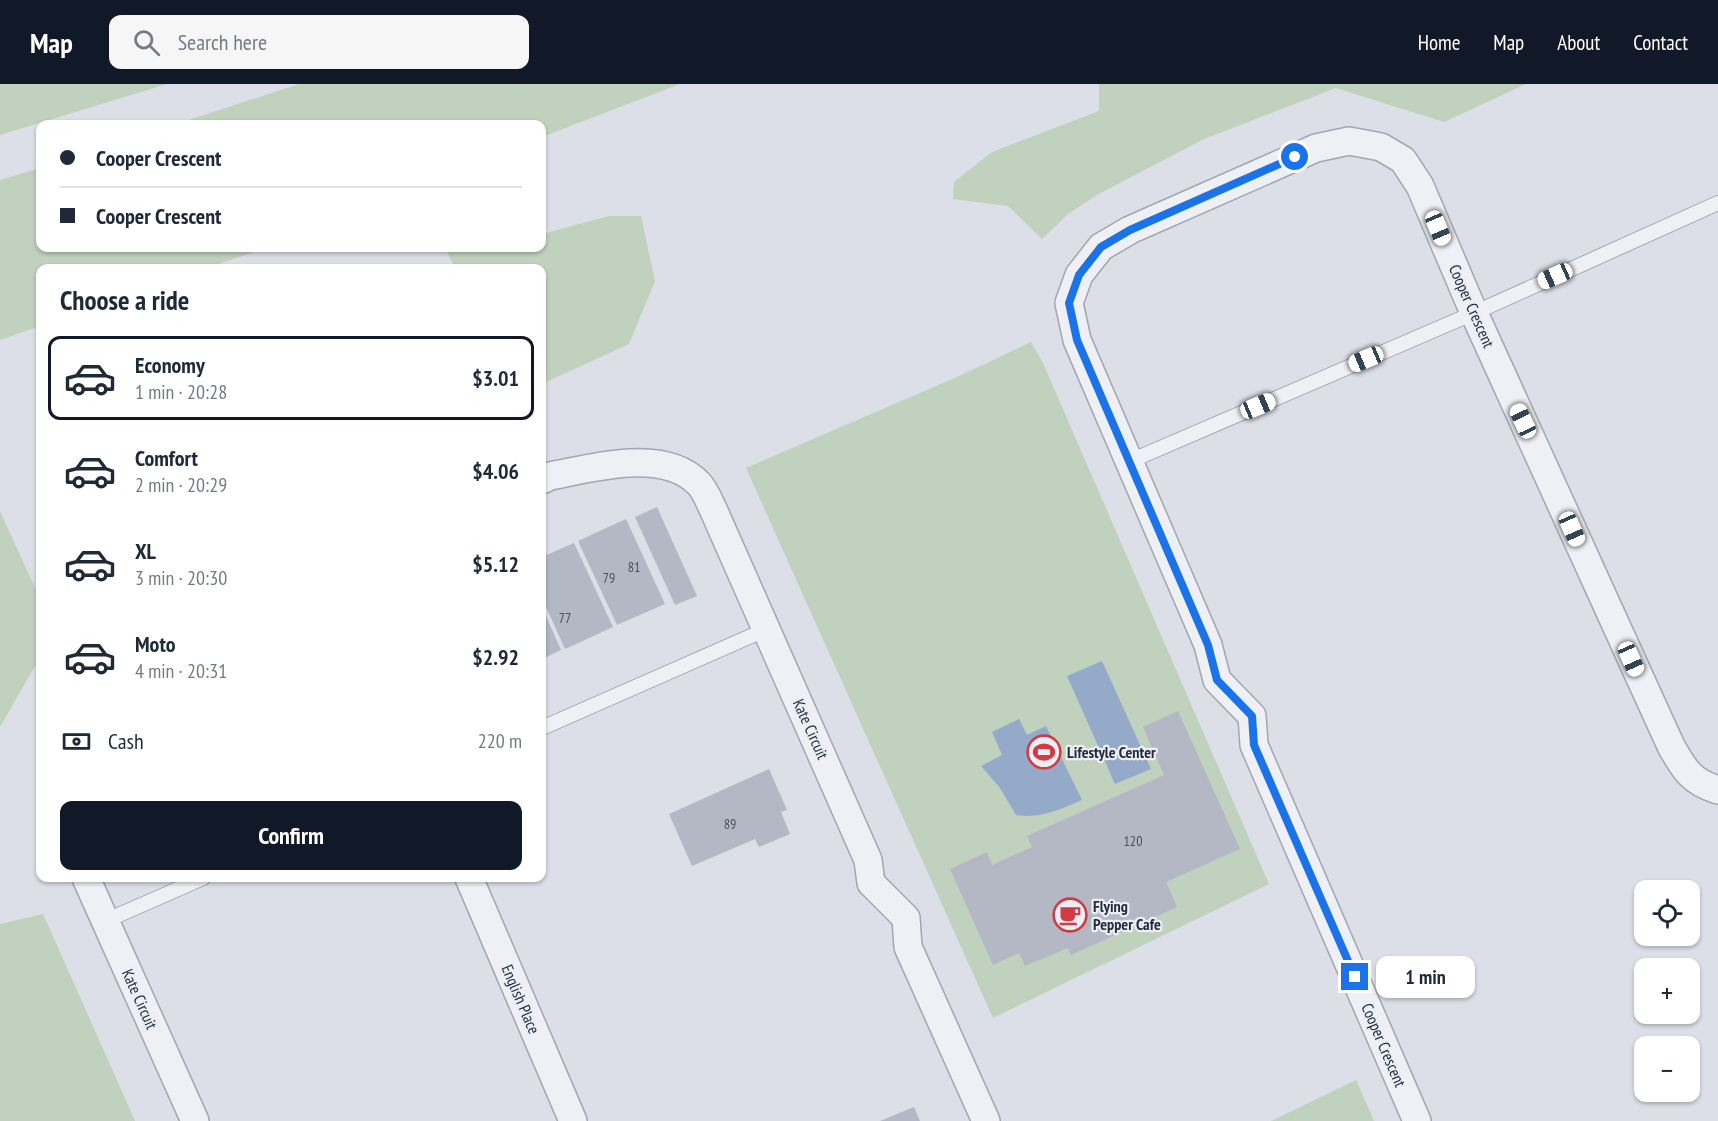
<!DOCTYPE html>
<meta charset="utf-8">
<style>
:root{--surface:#fff;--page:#f6f6f7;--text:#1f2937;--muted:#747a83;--line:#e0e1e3;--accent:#111827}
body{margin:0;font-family:"PT Sans Narrow",sans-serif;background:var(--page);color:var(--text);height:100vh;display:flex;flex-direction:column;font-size:22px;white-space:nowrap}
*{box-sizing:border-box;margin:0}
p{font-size:20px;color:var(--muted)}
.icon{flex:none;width:33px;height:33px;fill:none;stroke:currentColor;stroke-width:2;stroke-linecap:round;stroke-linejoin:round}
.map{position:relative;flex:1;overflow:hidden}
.panel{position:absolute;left:36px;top:180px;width:510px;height:618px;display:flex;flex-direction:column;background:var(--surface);border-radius:12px;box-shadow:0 2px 4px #0004}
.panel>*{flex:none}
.hud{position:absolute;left:36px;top:36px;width:510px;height:132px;border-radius:12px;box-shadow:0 2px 4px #0004;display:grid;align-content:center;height:132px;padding:0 24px;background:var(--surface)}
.controls{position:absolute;left:1634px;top:796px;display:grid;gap:12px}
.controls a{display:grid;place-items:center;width:66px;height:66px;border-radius:12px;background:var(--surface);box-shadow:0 2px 4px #0004;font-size:30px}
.end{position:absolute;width:27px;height:27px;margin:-14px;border:8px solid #1a73e8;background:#fff;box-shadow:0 0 0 3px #fff}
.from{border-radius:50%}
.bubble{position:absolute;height:42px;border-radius:12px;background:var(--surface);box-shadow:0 2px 4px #0004;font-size:20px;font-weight:700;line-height:42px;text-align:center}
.car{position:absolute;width:18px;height:36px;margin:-18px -9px;border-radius:8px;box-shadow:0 0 4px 2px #0007;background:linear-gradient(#fff 24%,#345 0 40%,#fff 0 76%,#345 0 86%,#fff 0)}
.hud b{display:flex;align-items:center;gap:21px;height:57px;font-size:22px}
.hud b+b{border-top:2px solid var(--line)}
.hud i{width:15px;height:15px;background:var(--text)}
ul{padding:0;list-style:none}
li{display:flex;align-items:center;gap:18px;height:84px;margin:0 12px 9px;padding:0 12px;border:3px solid transparent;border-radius:12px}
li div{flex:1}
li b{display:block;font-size:22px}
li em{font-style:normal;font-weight:700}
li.selected{border-color:var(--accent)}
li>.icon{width:54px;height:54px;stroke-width:1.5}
h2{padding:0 24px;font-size:27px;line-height:72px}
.pay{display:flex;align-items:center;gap:15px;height:66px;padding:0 24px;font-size:22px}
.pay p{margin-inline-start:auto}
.primary-button{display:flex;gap:12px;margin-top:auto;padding:12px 24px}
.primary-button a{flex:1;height:69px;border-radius:12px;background:var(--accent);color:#fff;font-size:24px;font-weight:700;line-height:69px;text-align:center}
header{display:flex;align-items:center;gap:36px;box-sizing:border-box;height:84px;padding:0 30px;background:var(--accent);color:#fff}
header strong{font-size:28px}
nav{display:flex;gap:33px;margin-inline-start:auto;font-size:21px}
.search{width:420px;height:54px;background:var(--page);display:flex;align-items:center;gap:15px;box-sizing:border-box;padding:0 21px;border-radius:12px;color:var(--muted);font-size:22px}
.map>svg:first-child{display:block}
.green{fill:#c0d1bd}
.water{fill:#95a9c8}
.building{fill:#b3b8c4}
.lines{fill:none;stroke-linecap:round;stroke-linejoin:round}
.lane-casing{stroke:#a1a6b1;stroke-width:16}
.street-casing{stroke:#a1a6b1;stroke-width:30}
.lane{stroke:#eff0f5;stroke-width:14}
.street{stroke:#eff0f5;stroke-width:27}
.route{stroke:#1a73e8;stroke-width:8}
.labels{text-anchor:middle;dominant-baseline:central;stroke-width:4.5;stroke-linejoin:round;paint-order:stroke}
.number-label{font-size:14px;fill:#484f5f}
.street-label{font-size:16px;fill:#252c3d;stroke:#ebeef5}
.poi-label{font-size:16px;font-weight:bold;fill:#252c3d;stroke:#ebeef5;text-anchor:start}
</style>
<header>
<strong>Map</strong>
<div class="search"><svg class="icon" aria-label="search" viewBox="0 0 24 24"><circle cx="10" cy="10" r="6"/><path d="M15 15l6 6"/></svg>Search here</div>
<nav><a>Home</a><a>Map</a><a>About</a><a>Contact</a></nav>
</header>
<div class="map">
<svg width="1718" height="1037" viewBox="0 0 1718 1037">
<rect width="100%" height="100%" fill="#dcdfe7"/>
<g class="green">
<path d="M0,0h167l-167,51z"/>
<path d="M299,0h381l-138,53v-13h-366z"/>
<path d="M1099,0h427l-82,38 -108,-34 -132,51 -107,56 -29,19 -26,25 -34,-33 -55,-7 1,-17 38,-30 107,-41z"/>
<path d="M40,84v80h227l-61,20h-166v58l-40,14v-160z"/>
<path d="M609,132h32l14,65 -26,63 -87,40v-116h-87l-10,-20h97v-14z"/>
<path d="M1031,258l12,21 226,521 -276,134 -247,-550 211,-91z"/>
<path d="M0,427l40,88v58l-40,70z"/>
<path d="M43,830l92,207h-135v-197z"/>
<path d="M1356,996l18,41h-103z"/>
</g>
<g class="water">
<path d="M1102,577l49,108 -36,15 -48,-108z"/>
<path d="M1019,635l8,16 19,-9 36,74c-23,10 -42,19 -66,15l-16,-27 -19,-22 21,-11 -10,-23z"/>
</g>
<g class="building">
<path d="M657,423l40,89 -22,9 -40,-88z"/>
<path d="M626,435l39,85 -48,21 -39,-84z"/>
<path d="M574,459l39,84 -48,22 -23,-51v-41z"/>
<path d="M542,523l19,43 -19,9z"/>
<path d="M1178,627l62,138 -74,33 11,25 -106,48 -3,-7 -43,18 -6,-13 -26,12 -43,-96 37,-17 5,13 40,-18 -5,-11 137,-61 -21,-48z"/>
<path d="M769,685l18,41 -6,2 9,22 -31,13 -4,-8 -63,27 -23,-52z"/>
<path d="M914,1023l6,14h-40z"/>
</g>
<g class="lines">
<g class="lane-casing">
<g id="lane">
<path d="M1128,378l346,-149 244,-110"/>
<path d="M542,644l225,-99"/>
<path d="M105,837l98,-43"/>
</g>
</g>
<g class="street-casing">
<g id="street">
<path d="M542,396l8,-4c43,-8 114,-29 149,8 6,6 10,17 14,25l155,351 3,23 35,35 2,29 78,174"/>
<path d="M86,794l109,243"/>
<path d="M469,794l104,243"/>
<path d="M1417,1037l-163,-376 -2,-29 -35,-36 -9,-35 -131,-305 -8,-37 10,-28 22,-28 29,-17 186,-82 33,-7 32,6 22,13 17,26 54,127 197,433c13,23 20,36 47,44"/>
</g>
</g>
<use href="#lane" class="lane"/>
<use href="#street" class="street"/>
</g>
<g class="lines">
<path class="route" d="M1295,73l-165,73 -29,17 -22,28 -10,28 8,37 131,305 9,35 35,36 2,29 101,232"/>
</g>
<defs>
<g id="stadium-ring" transform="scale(1.725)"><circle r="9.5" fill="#ebeef5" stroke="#d13c44" stroke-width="1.5"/><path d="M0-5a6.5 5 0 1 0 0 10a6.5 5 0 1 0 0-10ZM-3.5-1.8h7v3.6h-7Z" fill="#d13c44"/></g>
<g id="cafe-ring" transform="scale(1.725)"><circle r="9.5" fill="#ebeef5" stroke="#d13c44" stroke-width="1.5"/><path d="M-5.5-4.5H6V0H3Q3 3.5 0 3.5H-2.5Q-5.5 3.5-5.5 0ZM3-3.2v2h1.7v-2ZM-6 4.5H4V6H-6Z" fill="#d13c44"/></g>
</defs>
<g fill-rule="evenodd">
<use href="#stadium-ring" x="1044" y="668"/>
<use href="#cafe-ring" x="1070" y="831"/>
</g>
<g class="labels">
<g class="number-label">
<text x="634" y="483">81</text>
<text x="609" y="494">79</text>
<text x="565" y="534">77</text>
<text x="730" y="740">89</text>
<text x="1133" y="757">120</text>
</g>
<g class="street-label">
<text transform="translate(1472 222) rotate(66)">Cooper Crescent</text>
<text transform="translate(811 645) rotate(66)">Kate Circuit</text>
<text transform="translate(140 915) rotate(66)">Kate Circuit</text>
<text transform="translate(521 915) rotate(67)">English Place</text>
<text transform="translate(1384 961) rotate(67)">Cooper Crescent</text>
</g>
<g class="poi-label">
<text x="1067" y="668">Lifestyle Center</text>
<text x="1093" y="822">Flying<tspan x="1093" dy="18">Pepper Cafe</tspan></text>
</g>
</g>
</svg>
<div class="controls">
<a><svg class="icon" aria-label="locate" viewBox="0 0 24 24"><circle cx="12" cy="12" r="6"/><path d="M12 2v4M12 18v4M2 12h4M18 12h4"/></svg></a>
<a>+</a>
<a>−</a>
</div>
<i class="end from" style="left:1295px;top:73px"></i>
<i class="end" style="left:1355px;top:893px"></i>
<div class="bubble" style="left:1376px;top:872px;width:99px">1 min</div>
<i class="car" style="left:1438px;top:144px;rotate:157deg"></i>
<i class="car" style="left:1555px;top:192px;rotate:246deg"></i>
<i class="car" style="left:1366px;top:275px;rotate:247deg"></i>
<i class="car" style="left:1258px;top:322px;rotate:67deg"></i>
<i class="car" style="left:1523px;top:337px;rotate:335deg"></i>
<i class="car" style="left:1572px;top:445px;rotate:156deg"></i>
<i class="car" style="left:1631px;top:575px;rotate:156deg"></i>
<div class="hud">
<b><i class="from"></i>Cooper Crescent</b>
<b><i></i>Cooper Crescent</b>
</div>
<section class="panel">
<h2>Choose a ride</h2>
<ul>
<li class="selected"><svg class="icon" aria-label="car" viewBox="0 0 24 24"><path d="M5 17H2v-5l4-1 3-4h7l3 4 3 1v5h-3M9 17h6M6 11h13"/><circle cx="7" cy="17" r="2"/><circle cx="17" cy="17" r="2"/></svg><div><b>Economy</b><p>1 min · 20:28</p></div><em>$3.01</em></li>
<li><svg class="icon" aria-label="car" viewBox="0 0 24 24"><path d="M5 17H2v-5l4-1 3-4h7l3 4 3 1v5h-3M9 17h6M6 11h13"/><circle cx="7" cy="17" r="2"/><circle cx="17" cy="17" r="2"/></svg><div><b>Comfort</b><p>2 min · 20:29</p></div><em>$4.06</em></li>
<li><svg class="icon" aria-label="car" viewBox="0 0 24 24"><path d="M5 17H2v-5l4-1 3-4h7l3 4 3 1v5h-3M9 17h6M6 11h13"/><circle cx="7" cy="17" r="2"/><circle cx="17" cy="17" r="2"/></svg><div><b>XL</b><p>3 min · 20:30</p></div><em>$5.12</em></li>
<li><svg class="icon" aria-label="car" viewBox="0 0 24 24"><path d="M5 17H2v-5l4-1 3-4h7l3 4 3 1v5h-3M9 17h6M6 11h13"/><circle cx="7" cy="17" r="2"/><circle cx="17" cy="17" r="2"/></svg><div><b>Moto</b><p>4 min · 20:31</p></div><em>$2.92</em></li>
</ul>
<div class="pay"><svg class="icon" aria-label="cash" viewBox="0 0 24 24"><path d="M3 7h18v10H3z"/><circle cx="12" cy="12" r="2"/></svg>Cash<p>220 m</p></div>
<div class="primary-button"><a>Confirm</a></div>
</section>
</div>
